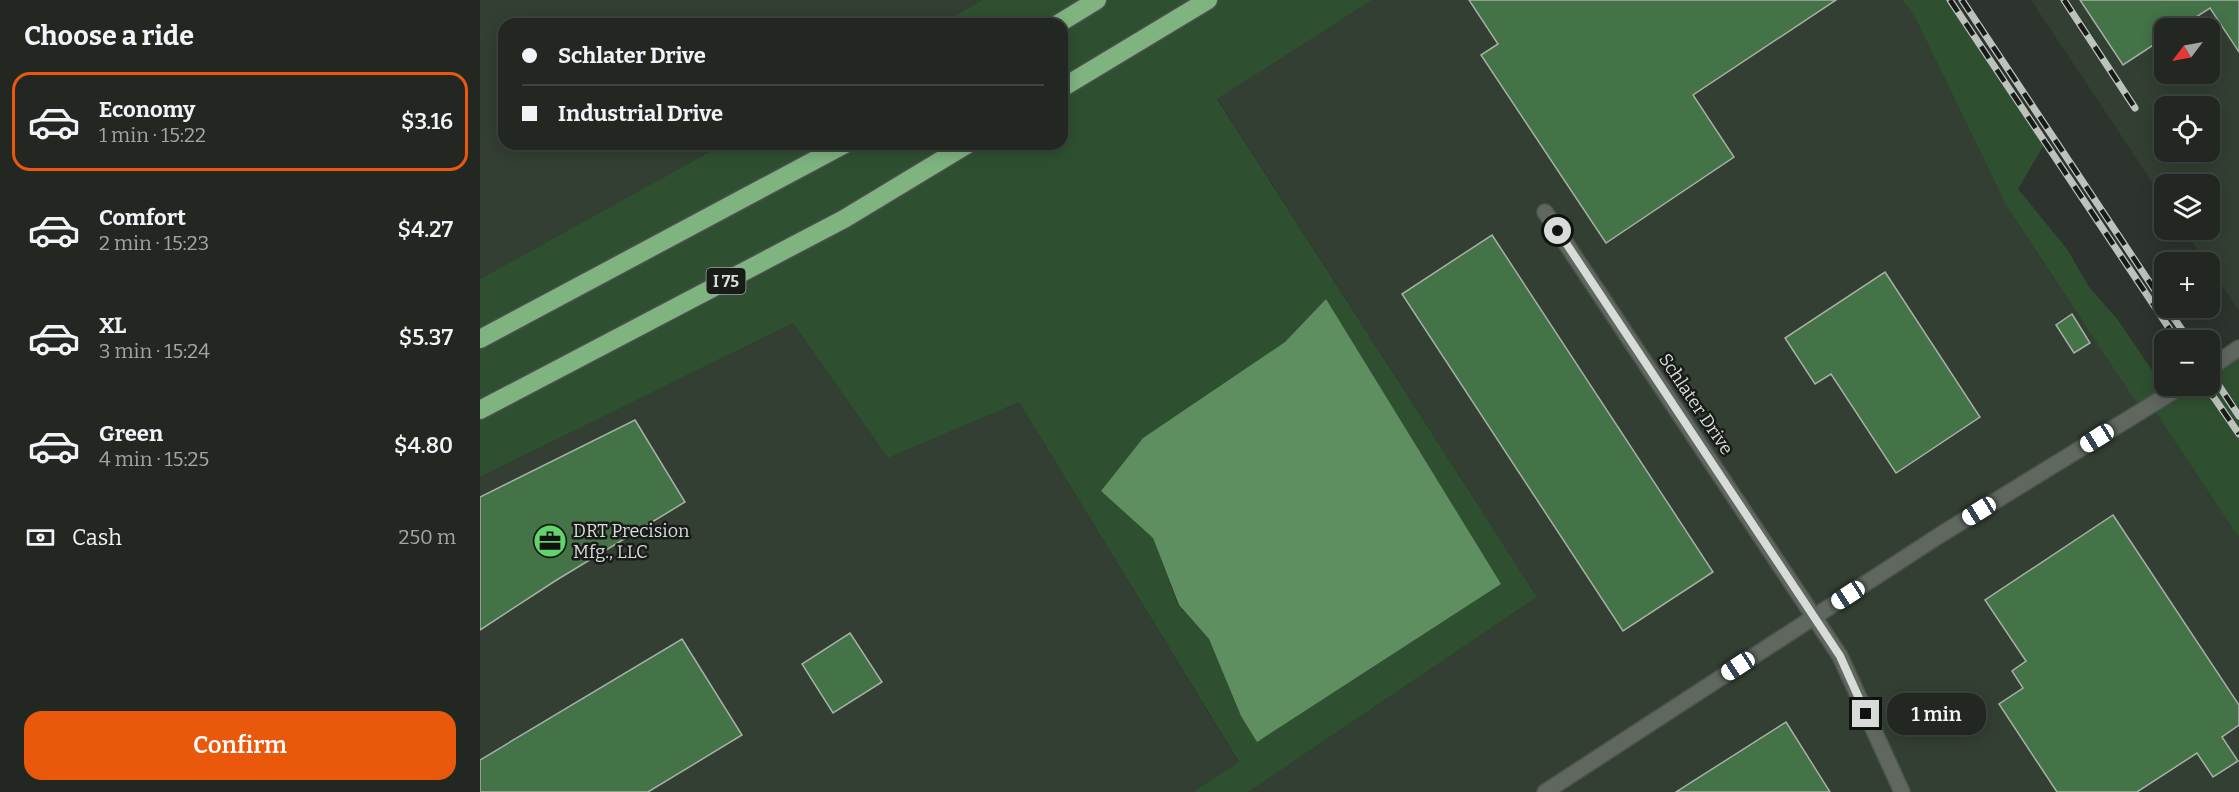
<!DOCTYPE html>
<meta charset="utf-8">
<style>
:root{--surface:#222722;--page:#2e332f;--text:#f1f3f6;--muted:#a2a5a5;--line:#3f4440;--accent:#ea580c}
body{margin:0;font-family:Bitter,serif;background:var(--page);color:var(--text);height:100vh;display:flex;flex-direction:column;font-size:22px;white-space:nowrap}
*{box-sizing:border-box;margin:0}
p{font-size:20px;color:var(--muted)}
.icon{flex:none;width:33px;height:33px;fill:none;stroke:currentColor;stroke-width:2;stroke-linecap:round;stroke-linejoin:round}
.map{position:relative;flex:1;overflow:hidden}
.details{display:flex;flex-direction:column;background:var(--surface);width:480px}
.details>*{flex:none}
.banner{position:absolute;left:18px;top:18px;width:570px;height:132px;border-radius:18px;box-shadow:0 3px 15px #0003,0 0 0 2px var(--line);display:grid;align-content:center;height:132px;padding:0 24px;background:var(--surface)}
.needle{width:39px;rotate:238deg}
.buttons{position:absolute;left:1674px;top:18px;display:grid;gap:12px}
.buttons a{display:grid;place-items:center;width:66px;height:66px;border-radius:12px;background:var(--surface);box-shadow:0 3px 15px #0003,0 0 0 2px var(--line);font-size:30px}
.end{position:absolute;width:27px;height:27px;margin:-14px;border:8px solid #d8dcd8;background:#111;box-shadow:0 0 0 3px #111}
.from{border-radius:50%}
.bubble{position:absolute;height:42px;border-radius:18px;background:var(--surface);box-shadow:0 3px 15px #0003,0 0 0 2px var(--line);font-size:20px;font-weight:600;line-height:42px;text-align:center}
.car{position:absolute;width:18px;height:36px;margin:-18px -9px;border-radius:8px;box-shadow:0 0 4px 2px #0007;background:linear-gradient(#fff 24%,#345 0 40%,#fff 0 76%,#345 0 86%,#fff 0)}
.banner b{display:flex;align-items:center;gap:21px;height:57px;font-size:22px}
.banner b+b{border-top:2px solid var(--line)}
.banner i{width:15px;height:15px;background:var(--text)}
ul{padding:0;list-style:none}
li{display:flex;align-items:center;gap:18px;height:99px;margin:0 12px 9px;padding:0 12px;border:3px solid transparent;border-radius:18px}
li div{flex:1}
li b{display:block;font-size:22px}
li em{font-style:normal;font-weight:600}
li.selected{border-color:var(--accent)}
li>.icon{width:54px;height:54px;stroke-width:1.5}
h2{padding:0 24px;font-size:27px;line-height:72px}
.pay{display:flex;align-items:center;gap:15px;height:66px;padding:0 24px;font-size:22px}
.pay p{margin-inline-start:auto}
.cta{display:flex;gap:12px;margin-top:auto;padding:12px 24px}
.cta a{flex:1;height:69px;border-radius:18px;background:var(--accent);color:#fff;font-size:24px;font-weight:600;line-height:69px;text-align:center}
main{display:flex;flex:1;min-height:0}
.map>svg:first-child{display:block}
.built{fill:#333f33;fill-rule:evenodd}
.green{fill:#2e5030;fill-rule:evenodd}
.water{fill:#5f8f61}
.building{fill:#447347;stroke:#a7b0a7;stroke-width:1.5}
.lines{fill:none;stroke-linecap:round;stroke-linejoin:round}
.minor-casing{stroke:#4c524c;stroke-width:18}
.highway-casing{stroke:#4c524c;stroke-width:21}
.minor{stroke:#5f675f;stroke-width:15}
.highway{stroke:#7fb481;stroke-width:18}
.rail-casing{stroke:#bdc2bd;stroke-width:7}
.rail{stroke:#181b18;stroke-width:4.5;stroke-dasharray:14;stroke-linecap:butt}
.route{stroke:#d8dcd8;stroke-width:8}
.labels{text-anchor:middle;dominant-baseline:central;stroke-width:5;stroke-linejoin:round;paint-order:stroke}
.shield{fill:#181b18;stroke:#9ea29e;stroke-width:1.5}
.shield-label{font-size:16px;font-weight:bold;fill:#d8dcd8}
.street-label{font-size:18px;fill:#d8dcd8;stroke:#181b18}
.poi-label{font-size:18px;fill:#d8dcd8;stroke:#181b18;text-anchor:start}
</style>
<main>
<section class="details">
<h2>Choose a ride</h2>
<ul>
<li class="selected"><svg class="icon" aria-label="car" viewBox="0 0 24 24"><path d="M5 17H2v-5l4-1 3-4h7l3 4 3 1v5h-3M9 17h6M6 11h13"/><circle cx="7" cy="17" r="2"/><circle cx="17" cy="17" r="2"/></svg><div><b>Economy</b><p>1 min · 15:22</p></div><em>$3.16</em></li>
<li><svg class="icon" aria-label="car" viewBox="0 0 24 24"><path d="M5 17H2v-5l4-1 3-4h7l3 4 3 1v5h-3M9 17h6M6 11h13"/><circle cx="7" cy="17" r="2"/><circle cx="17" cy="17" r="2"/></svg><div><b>Comfort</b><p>2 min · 15:23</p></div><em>$4.27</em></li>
<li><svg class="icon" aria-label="car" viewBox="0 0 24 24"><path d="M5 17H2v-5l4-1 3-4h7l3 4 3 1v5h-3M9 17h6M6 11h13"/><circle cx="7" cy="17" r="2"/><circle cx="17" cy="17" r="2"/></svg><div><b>XL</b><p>3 min · 15:24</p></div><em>$5.37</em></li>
<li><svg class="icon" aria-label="car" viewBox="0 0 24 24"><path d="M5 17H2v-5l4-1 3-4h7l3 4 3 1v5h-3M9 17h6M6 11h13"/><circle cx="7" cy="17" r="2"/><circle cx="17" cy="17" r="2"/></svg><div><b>Green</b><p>4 min · 15:25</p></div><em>$4.80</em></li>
</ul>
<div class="pay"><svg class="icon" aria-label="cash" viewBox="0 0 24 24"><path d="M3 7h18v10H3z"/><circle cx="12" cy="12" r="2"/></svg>Cash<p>250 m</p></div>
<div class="cta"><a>Confirm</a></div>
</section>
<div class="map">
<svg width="1759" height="792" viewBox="0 0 1759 792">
<rect width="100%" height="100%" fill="#2d342d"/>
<g class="built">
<path d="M0,0h503l-43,24h-436v120h220l-244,135z"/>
<path d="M892,0h531l14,21 89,184 135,205 10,-6 88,134v254h-991l289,-195 -320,-499z"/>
<path d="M1551,0h208v311l-29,-44v-5h-3l-23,-32h26v-46h-46v16zM1684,28h46v46h-46zM1684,106h46v46h-46z"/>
<path d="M313,323l95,135 131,-56 220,361 -46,29h-713v-315z"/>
</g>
<g class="green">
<path d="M503,0h389l-155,99 320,498 -289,195h-55l46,-30 -220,-360 -131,56 -95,-135 -313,154v-198l244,-135h338v-120h-122zM846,299l-85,417 -32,-77 -31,-34 -25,-67 -52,-47 42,-53 142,-96z"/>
<path d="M1423,0h47l95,143 -27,46 49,60 22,38 29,33 50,74 14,-8h28v-18l29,-20v190l-88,-133 -10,5 -135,-205 -89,-184z"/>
</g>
<path class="water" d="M846,299l175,285 -244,158 -16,-26 -32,-77 -30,-34 -26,-67 -52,-47 42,-53 142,-96z"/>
<g class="building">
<path d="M989,0h367l-143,95 41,62 -128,86 -125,-188 17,-11z"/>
<path d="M1600,0h159v52l-29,-44 -31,20h-15v10l-41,27z"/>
<path d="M1012,235l221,337 -90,59 -221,-337z"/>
<path d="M1405,272l95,145 -84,56 -65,-99 -16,10 -30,-46z"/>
<path d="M1592,314l18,29 -16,10 -18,-28z"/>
<path d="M155,420l50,82 -130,79 -75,49v-133z"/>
<path d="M1633,515l126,190v20l-17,12 16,24 -25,16 -16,-24 -60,39h-80l-58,-88 24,-16 -11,-17 14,-10 -41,-61z"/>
<path d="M370,633l32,49 -49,31 -31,-49z"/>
<path d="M202,639l60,96 -94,57h-168v-32z"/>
<path d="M1306,722l44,70h-154z"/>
</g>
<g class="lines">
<g class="minor-casing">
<g id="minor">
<path d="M1065,212l295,444 62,136"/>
<path d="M1730,368l29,-20"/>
<path d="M1065,792l395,-257 242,-149"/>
</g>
</g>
<g class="highway-casing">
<g id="highway">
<path d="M578,24l39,-24"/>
<path d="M582,88l146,-88"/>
<path d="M0,339l365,-195"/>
<path d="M0,410l364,-191 124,-75"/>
</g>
</g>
<use href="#minor" class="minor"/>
<use href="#highway" class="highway"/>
<g class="rail-casing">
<g id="rail">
<path d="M1470,0l227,340"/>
<path d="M1482,0l202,304"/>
<path d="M1584,0l71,108"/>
<path d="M1687,308l22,32"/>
<path d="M1730,372l29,44"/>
<path d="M1726,386l33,48"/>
</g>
</g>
<use href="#rail" class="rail"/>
</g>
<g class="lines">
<path class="route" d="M1078,231l282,425 26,58"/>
</g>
<defs>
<g id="office-disc" transform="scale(1.725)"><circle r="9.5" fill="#60d56b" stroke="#181b18"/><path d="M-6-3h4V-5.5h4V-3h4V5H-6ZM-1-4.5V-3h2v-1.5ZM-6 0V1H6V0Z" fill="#111"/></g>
</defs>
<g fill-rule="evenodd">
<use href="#office-disc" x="70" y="541"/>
</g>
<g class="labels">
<rect class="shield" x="226.5" y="268" width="39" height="26" rx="4.5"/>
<g class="shield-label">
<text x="246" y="281">I 75</text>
</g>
<g class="street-label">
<text transform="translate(1216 404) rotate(56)">Schlater Drive</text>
</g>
<g class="poi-label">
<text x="93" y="531">DRT Precision<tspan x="93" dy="21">Mfg., LLC</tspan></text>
</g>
</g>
</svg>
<div class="buttons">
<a><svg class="needle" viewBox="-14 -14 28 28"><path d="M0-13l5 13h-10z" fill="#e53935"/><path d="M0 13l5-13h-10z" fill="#a2a5a5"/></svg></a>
<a><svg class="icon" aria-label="locate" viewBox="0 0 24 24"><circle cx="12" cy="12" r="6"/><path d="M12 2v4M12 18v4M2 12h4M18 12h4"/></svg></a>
<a><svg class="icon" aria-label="layers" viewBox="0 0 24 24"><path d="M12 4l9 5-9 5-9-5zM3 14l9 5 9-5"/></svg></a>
<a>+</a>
<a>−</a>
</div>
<i class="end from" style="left:1078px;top:231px"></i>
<i class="end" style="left:1386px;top:714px"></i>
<div class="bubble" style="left:1407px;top:693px;width:99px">1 min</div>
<i class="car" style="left:1617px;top:438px;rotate:238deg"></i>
<i class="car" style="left:1499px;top:511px;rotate:238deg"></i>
<i class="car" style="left:1368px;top:595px;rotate:237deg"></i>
<i class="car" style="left:1258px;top:666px;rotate:237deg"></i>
<div class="banner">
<b><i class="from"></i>Schlater Drive</b>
<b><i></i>Industrial Drive</b>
</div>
</div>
</main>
